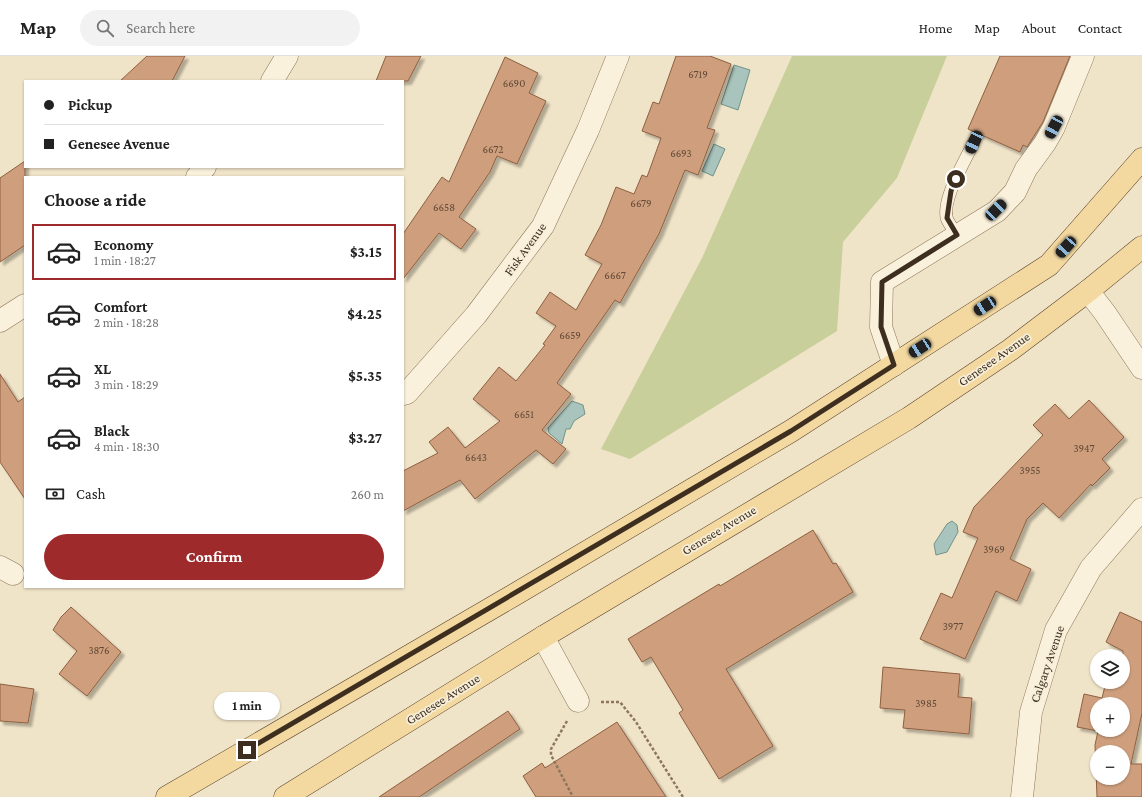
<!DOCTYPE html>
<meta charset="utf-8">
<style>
:root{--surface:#fff;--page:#f2f2f2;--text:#222;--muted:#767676;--line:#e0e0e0;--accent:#9e2a2b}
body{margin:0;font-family:"Crimson Pro",serif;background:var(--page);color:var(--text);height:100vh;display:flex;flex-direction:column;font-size:15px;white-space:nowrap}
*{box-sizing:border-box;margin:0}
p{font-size:13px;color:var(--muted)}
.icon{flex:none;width:22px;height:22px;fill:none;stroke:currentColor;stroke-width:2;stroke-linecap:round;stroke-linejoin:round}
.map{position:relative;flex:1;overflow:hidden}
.sheet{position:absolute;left:24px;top:120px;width:380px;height:412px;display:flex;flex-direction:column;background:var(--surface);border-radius:0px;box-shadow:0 1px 3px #0004}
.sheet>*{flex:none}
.guide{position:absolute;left:24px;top:24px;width:380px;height:88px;border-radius:0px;box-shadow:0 1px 3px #0004;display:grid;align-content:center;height:88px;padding:0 20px;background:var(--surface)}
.buttons{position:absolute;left:1090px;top:593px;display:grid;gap:8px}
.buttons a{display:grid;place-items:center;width:40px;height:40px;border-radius:50%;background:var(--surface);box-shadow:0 1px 3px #0004;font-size:20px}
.end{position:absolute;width:18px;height:18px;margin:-9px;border:5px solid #3d2e20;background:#fff;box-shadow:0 0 0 2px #fff}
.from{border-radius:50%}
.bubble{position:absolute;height:28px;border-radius:14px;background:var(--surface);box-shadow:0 1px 3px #0004;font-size:13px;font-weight:700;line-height:28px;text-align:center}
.car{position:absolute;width:12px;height:24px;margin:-12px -6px;border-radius:5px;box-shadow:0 0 3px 1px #0007;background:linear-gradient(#222 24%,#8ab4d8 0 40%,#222 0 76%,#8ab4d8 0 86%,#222 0)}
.guide b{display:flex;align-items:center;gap:14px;height:38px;font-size:15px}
.guide b+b{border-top:1px solid var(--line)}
.guide i{width:10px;height:10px;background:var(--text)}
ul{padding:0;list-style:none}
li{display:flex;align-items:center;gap:12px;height:56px;margin:0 8px 6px;padding:0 12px;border:2px solid transparent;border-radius:0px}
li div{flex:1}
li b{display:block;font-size:15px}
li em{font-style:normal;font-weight:700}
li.on{border-color:var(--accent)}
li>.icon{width:36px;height:36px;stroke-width:1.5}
h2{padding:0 20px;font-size:18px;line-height:48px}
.pay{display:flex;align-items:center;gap:10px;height:44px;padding:0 20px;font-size:15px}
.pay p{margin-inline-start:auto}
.action{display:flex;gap:8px;margin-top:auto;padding:8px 20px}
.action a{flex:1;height:46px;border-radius:24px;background:var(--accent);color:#fff;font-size:16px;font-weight:700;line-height:46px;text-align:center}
header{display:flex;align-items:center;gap:24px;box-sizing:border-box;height:56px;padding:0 20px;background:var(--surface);border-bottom:1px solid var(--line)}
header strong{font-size:19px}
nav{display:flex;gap:22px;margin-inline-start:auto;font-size:14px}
.search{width:280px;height:36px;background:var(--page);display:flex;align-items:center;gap:10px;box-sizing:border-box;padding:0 14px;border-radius:22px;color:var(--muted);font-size:15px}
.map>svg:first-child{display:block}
.green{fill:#c9cf9b}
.water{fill:#a9c4bc;stroke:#6f938a}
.building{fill:#cf9f7d;stroke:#8d5f41;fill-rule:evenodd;filter:url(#shadow)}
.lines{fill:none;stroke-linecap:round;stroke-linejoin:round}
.service-casing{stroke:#8d765c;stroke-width:13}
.minor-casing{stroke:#8d765c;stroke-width:23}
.primary-casing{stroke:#5b4430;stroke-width:23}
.path{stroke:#8d765c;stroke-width:2.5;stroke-dasharray:3 2;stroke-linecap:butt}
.service{stroke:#faf1dc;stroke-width:12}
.minor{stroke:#faf1dc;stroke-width:22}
.primary{stroke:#f3d9a0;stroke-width:22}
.route{stroke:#3d2e20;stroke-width:5}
.labels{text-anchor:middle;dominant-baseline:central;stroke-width:3.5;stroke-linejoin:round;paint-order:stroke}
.number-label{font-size:11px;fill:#624a37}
.street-label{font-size:13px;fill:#3d2e20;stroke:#f7eed8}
</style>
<header>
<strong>Map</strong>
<div class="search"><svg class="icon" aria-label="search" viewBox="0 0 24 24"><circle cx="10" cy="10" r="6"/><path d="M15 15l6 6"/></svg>Search here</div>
<nav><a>Home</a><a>Map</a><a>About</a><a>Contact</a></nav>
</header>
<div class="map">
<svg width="1142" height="741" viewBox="0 0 1142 741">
<defs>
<filter id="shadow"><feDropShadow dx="3.5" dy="3.5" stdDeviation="1" flood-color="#0004"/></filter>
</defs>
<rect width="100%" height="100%" fill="#f0e4c8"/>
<path class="green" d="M792,0h155l-50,122 -54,64 -6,89 -207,128 -29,-10 101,-191z"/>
<g class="water">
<path d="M734,9l16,5 -12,40 -17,-6z"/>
<path d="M714,88l11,5 -12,27 -11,-5z"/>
<path d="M572,345l11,4 2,9 -11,7 -4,8h-4l-4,15 -13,-11 -1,-5z"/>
<path d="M952,465l5,4 1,7 -11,20 -11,3 -2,-11 13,-20z"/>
</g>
<g class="building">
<path d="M147,0h38l-13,25h-52z"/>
<path d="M386,0h35l-13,25h-32z"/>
<path d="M676,0h34l21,8 -24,64 8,2 -17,45 -13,-5 -26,64 -39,69 -5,-3 -58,83 14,11 -29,36 24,19 -13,15 -17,-14 -61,49 -15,-19 -57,31v-40l35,-18 -9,-11 19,-15 17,21 35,-27 -27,-22 26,-32 17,14 29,-36 -2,-1 13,-18 -20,-13 14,-21 26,18 26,-46 -17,-9 16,-30 15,-38 18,7 8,-19 5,2 14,-39 -19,-7 11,-29 6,2z"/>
<path d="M1000,0h70l-27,66 -16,25 -4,-2 -3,7 -52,-23z"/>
<path d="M505,1l33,16 -9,20 17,8 -29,63 -20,-8 -7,16 -31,45 17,12 -15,20 -22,-16 -36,46v-45l39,-57 7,5z"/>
<path d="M25,105v84l-25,17v-84z"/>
<path d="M0,318l18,28 7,-5v102l-25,-37z"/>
<path d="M1089,344l35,37 -22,22 8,9 -18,18 -1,-2 -32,34 -16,-15 -16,16 -17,40 21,10 -14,32 -21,-10 -31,68 -45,-20 21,-46 11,5 26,-60 -15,-6 11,-25 69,-72 -10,-10 22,-21 14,15z"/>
<path d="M813,474l20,34 3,-1 17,29 -127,77 47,77 -54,33 -40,-66 4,-3 -32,-53 -9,5 -14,-23 91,-55 1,2z"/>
<path d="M71,551l50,45 -34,44 -28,-22 18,-23 -24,-21 8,-13z"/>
<path d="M1120,556l22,10v91l-11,51h11v33h-45l-2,-52 3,-14 -21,-4 7,-33 18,4 4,-16h17v-31l-17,-9zM1097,648h26v26h-26zM1097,696h26v26h-26z"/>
<path d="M883,611l77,7 -2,23 14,1 -3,36 -66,-6 2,-18 -25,-2z"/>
<path d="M0,628l34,5 -6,34 -28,-2z"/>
<path d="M508,655l12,18 -101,68h-40z"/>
<path d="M617,666l49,75h-130l-13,-21 19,-13 3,5z"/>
</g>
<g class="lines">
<g class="service-casing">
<path id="service" d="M957,179c-3,-5 -8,-11 -10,-16 -6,-19 19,-60 27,-77"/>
</g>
<g class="minor-casing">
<g id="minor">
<path d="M272,25l15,-25"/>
<path d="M197,121l8,-10"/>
<path d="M1088,235l17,22 37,55"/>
<path d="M0,265l25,-16"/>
<path d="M894,309l-13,-38 1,-45 115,-71 18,-19 11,-23 19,-26 9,-16 29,-71"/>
<path d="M403,338l4,-1 69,-78 67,-89 45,-96 30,-74"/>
<path d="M0,511l13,7"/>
<path d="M543,581l35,64"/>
<path d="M1022,741l9,-85 25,-82 35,-62 51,-59"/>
</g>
</g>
<g class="primary-casing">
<g id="primary">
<path d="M167,741l347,-202 277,-164 258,-166 93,-106"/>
<path d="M285,741l258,-160 366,-219 101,-68 78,-59 54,-44"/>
</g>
</g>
<g class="path">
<path d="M601,646h19l16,20 47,75"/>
<path d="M567,665l-16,28v6l22,42"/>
</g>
<use href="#service" class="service"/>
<use href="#minor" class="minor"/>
<use href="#primary" class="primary"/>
</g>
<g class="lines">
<path class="route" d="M247,694l544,-319 103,-66 -13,-38 1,-45 75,-47 -10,-17 4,-27 5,-12"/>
</g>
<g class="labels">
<g class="number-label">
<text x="698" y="18">6719</text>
<text x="514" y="27">6690</text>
<text x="493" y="93">6672</text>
<text x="681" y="97">6693</text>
<text x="641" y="147">6679</text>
<text x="444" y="151">6658</text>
<text x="615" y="219">6667</text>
<text x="570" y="279">6659</text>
<text x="524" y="358">6651</text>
<text x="1084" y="392">3947</text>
<text x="476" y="401">6643</text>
<text x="1030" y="414">3955</text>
<text x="994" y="493">3969</text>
<text x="953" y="570">3977</text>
<text x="99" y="594">3876</text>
<text x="926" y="647">3985</text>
</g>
<g class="street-label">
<text transform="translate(525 193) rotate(-54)">Fisk Avenue</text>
<text transform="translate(994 303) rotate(-35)">Genesee Avenue</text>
<text transform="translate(719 474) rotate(-31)">Genesee Avenue</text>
<text transform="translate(1047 608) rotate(-71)">Calgary Avenue</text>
<text transform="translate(443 643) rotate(-32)">Genesee Avenue</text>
</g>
</g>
</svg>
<div class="buttons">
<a><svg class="icon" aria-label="layers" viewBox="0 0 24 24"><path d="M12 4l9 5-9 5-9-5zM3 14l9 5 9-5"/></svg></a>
<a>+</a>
<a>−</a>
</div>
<i class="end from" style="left:956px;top:123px"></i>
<i class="end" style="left:247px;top:694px"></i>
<div class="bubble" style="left:214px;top:636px;width:66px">1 min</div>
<i class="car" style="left:1054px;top:71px;rotate:208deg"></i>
<i class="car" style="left:974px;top:86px;rotate:205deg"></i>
<i class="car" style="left:996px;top:154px;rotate:45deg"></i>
<i class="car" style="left:1066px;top:191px;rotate:222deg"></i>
<i class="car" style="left:985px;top:250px;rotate:237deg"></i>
<i class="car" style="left:920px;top:292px;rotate:237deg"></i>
<div class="guide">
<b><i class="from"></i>Pickup</b>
<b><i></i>Genesee Avenue</b>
</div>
<section class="sheet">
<h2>Choose a ride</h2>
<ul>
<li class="on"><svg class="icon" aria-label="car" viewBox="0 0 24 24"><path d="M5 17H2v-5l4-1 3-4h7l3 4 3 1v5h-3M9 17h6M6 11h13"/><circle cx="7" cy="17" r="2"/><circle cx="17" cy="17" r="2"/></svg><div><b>Economy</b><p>1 min · 18:27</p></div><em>$3.15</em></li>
<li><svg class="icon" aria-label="car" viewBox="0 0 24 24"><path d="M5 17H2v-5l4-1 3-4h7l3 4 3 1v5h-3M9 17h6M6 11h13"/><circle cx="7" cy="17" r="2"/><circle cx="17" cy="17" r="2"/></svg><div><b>Comfort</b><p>2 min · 18:28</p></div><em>$4.25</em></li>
<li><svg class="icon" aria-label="car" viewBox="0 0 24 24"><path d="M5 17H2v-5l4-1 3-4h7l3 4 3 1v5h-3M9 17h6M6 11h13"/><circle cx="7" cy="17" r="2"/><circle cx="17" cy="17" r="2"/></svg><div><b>XL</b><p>3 min · 18:29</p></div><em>$5.35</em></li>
<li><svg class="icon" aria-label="car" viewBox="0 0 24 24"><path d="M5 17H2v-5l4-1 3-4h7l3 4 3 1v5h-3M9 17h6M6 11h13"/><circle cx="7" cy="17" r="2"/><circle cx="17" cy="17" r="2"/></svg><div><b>Black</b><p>4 min · 18:30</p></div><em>$3.27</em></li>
</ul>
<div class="pay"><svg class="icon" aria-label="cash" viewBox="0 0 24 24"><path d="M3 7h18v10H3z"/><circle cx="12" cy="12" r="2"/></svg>Cash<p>260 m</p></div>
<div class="action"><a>Confirm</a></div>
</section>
</div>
